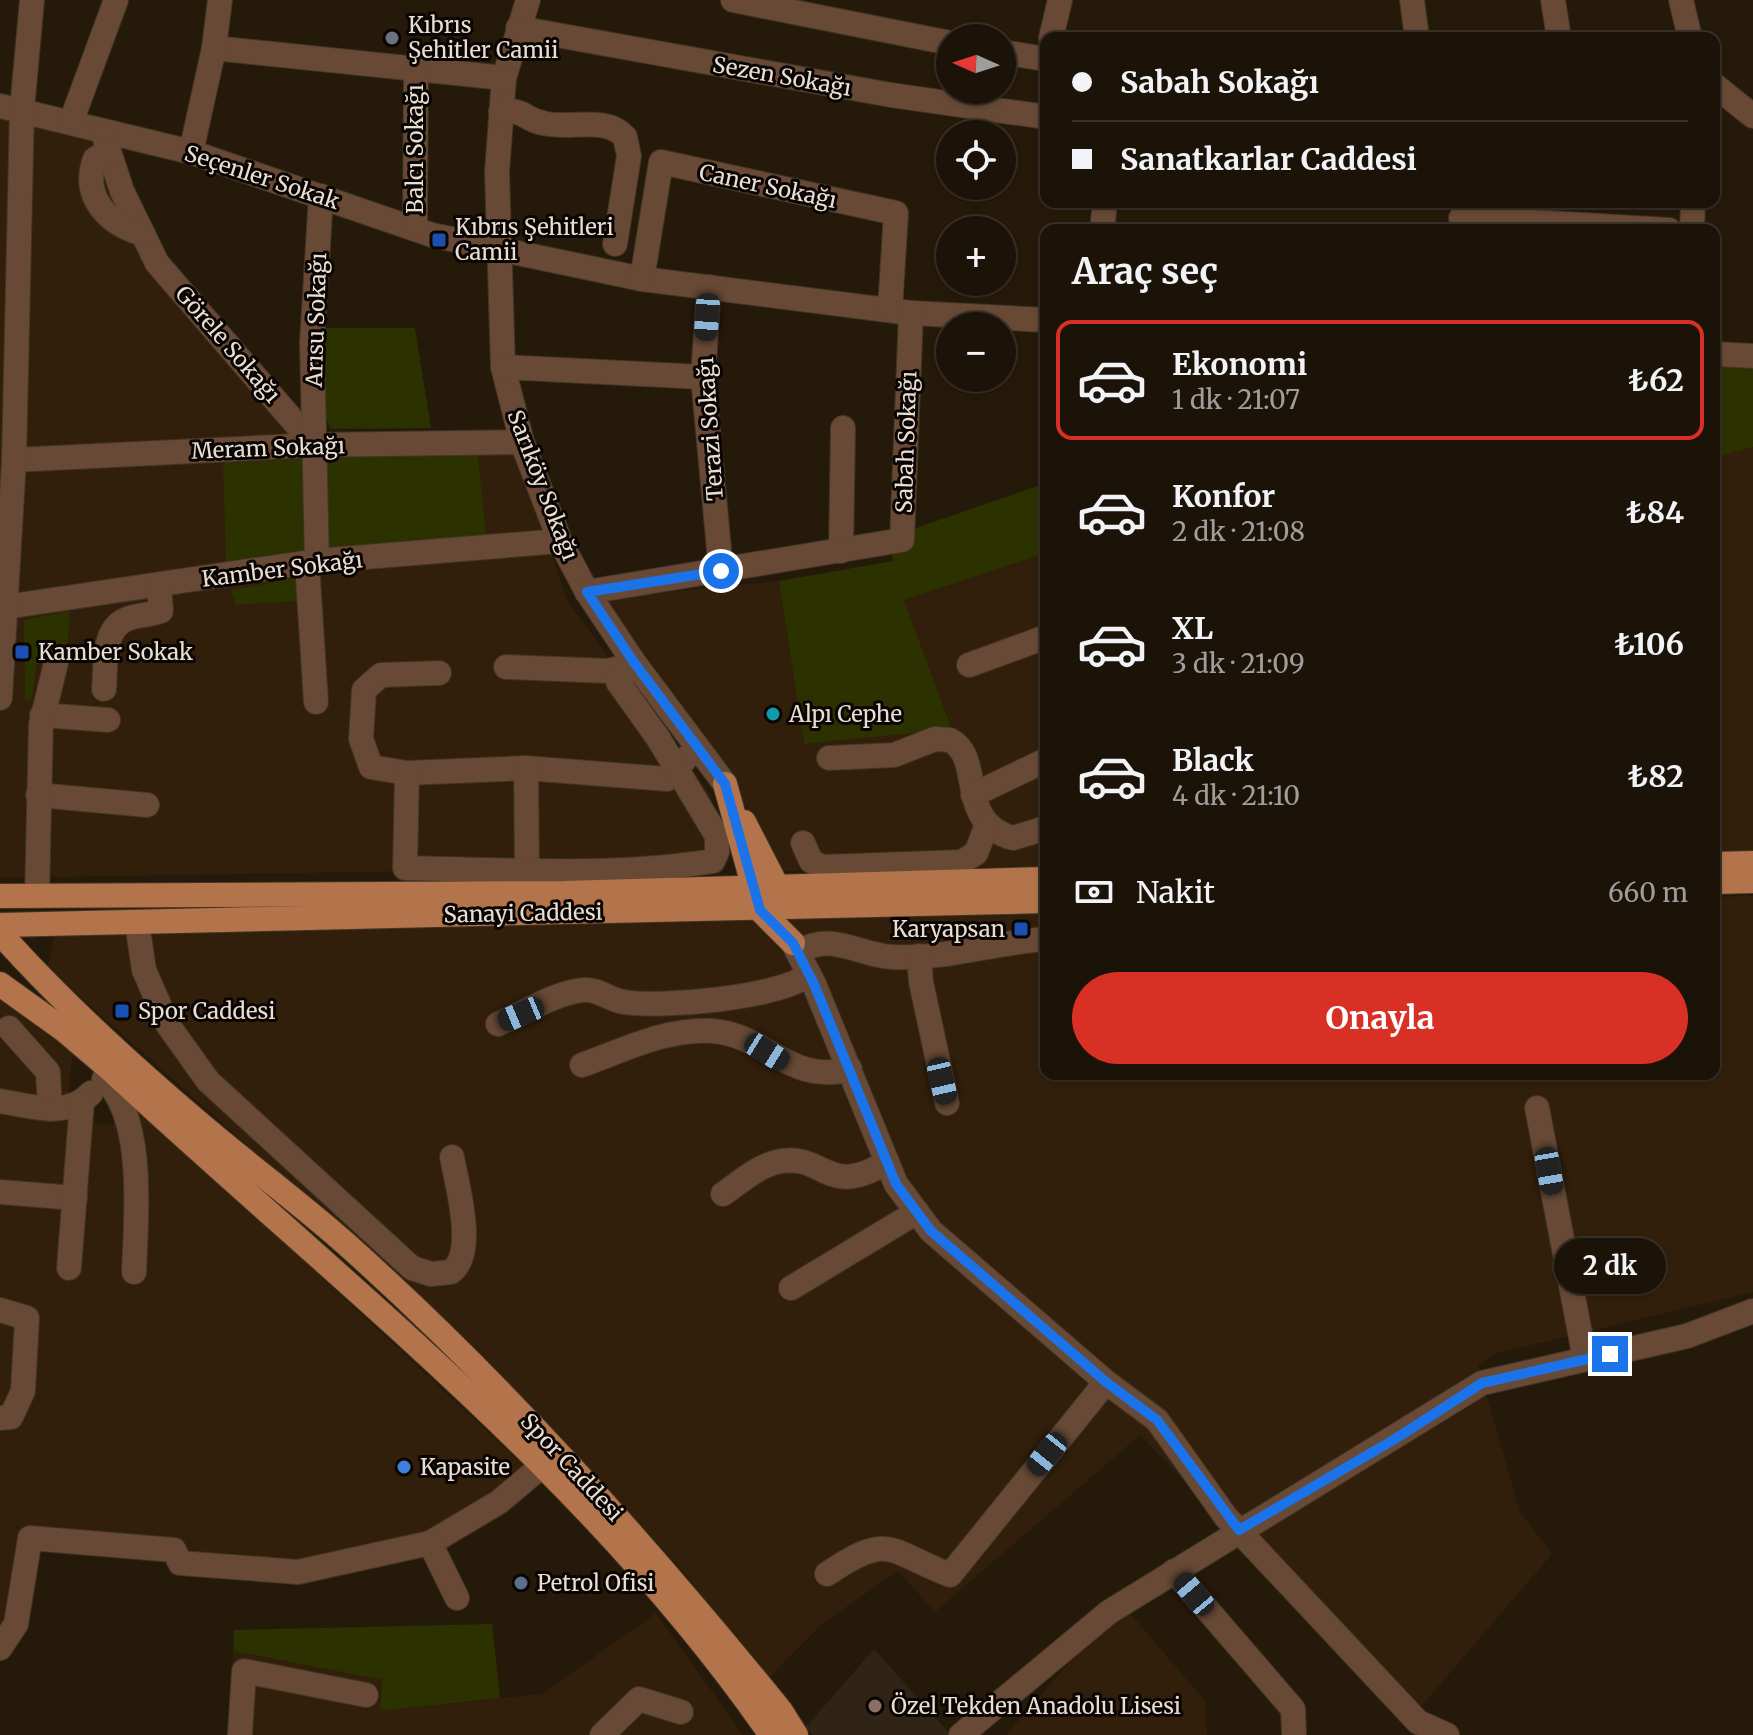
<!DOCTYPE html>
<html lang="tr">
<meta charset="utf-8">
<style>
:root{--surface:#1c1308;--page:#251c12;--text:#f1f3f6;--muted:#a09e9c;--line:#3a3229;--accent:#d93025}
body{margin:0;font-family:Merriweather,serif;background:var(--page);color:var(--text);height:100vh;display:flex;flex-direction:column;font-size:30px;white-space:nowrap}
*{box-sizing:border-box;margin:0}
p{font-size:26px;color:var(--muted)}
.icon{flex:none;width:44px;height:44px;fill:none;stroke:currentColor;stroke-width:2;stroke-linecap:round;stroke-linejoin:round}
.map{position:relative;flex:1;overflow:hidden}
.side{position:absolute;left:1040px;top:224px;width:680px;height:856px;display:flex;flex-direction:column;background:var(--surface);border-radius:16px;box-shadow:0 2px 6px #0004,0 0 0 2px var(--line)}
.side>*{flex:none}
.hud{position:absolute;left:1040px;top:32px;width:680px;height:176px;border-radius:16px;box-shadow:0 2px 6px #0004,0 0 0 2px var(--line);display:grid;align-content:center;height:176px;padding:0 32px;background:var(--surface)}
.needle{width:52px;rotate:273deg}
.controls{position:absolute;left:936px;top:24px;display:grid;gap:16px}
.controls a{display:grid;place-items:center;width:80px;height:80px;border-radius:50%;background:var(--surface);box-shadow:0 2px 6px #0004,0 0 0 2px var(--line);font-size:40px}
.end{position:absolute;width:36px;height:36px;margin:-18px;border:10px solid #1a73e8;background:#fff;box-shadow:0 0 0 4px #fff}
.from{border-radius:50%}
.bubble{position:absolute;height:56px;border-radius:28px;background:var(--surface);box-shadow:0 2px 6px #0004,0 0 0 2px var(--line);font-size:26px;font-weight:700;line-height:56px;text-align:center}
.car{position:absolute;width:24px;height:48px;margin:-24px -12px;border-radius:10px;box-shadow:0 0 6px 2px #0007;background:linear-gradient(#222 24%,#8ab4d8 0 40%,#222 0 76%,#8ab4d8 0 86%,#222 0)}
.hud b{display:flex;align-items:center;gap:28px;height:76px;font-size:30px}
.hud b+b{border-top:2px solid var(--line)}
.hud i{width:20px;height:20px;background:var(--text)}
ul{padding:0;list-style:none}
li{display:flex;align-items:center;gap:24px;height:120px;margin:0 16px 12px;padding:0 16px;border:4px solid transparent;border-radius:16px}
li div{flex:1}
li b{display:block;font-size:30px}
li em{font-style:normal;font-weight:700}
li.current{border-color:var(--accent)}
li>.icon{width:72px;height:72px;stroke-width:1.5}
h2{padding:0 32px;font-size:36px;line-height:96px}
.pay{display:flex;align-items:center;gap:20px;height:88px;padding:0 32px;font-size:30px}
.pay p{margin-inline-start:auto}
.button{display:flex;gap:16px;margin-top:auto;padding:16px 32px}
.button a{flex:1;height:92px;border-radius:48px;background:var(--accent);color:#fff;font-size:32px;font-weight:700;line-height:92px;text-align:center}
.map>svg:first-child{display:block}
.built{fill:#311f0b}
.education{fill:#302417}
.grass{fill:#2c3100}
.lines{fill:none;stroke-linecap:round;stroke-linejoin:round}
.minor-casing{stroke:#403526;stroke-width:26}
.major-casing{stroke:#403526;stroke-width:26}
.minor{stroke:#674935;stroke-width:24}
.major{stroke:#b3744b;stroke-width:24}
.route{stroke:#1a73e8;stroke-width:10}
.worship-dot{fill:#6b7280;stroke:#0a0502;stroke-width:3}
.transit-dot{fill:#1a4fb4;stroke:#0a0502;stroke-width:3}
.culture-dot{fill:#0f9aa8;stroke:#0a0502;stroke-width:3}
.shop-dot{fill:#3f7fe0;stroke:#0a0502;stroke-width:3}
.service-dot{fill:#5c6f8a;stroke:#0a0502;stroke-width:3}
.education-dot{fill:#8d6e63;stroke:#0a0502;stroke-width:3}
.labels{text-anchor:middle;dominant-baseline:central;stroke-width:6;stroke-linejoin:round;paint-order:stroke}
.poi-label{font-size:22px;fill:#e7ded4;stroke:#0a0502;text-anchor:start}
.street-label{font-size:22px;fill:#e7ded4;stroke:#0a0502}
</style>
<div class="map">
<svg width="1753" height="1735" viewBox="0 0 1753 1735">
<rect width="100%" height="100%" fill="#25190a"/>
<g class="built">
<path d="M0,108l94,30 64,133 97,108 49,78 183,80 -10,-87 39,-1 52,153 142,192 16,72 -726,12z"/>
<path d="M1753,447v405l-39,1v-395z"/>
<path d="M1046,553v313l-266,5 -62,-117 -114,-156 175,-17 25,163 148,-16 -48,-128z"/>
<path d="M1753,896v396l-259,62 -16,12 42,146 32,42 -144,168 -169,-185 -99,-102 -205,177 -37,-41 -75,52 -55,56 -91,-115 -265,-273 -365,-323 8,-34 991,-21v161h668v-177z"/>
<path d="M0,999l73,50 -7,69 45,7 31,-9 44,35 342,318 -87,58 -143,37 -84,-4 -189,-32 -12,89 -13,13z"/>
<path d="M1129,1612l76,89 2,34h-201l79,-90z"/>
<path d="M656,1613l87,122h-514l4,-84 149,29 -2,31 162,-17z"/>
</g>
<path class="education" d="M874,1649l77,86h-138l-7,-8z"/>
<g class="grass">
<path d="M317,328h98l16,100 -101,1 -8,-23z"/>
<path d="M1714,363h39v84l-39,11z"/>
<path d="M477,450l10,87 -261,27 -3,-101z"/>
<path d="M1046,483v70l-142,47 48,129 -148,15 -25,-163 114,-20 -3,-24z"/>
<path d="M295,578l3,23 -62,4 -5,-15z"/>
<path d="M70,611l-3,46 -30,3 -5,39 -7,1 -1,-80z"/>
<path d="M492,1624l8,74 -120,13 2,-31 -149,-29 1,-21z"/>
</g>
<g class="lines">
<g class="minor-casing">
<g id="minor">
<path d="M528,0l-24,78 -7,94 6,195 19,75 38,99 27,51 46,69 92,123"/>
<path d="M733,0l217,43"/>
<path d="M1412,0l5,38"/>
<path d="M1553,0l6,38"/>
<path d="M1681,0l9,38"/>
<path d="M518,28l373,67 155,22"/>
<path d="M1051,38l9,-38"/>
<path d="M214,48l290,30"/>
<path d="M1002,52l44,7"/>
<path d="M1714,85l39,31"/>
<path d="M0,106l191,46 241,83 210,44 269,34 135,7"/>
<path d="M501,111c26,-1 22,8 42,12 27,7 62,-8 82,14l4,19 -14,88"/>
<path d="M71,122l45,-122"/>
<path d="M103,133l19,58 35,72 157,182"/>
<path d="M109,151l-14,8c-14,38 13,65 48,75"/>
<path d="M191,152l23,-104 6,-48"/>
<path d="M1461,218l208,12"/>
<path d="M415,229l1,-160"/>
<path d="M1102,230l3,-28"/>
<path d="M1692,230l1,-28"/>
<path d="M642,279l19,-117 235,51 -6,97"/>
<path d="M709,287l-6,90 18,194"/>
<path d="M1714,354l39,2"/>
<path d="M503,367l200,10"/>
<path d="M14,460l300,-15 208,-3"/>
<path d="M841,551l2,-123"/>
<path d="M317,561l-5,-218 9,-147"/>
<path d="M307,563l9,139"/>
<path d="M587,592l315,-52 9,-227"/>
<path d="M5,607l312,-46 243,-20"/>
<path d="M969,665l77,-28"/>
<path d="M506,667l102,4 22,-6"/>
<path d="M439,673l-58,2 -17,15 -3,49 10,28 36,6 119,-5 141,11 19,-21"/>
<path d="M104,689c2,-21 -2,-56 19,-68 11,-7 26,-5 38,-10l-2,-25"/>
<path d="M0,698l14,-238 8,-351 10,-109"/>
<path d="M42,715l66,5"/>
<path d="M829,758l65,-3 41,-16 15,1c35,18 5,83 63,98l33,-10"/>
<path d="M526,768l1,102"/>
<path d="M407,773l-2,95c100,2 210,9 308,-7l4,-9v-16l-59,-98 -40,-56 15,-21"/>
<path d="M38,795l109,10"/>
<path d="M973,795l73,-35"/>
<path d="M803,843l8,18 11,6 140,-5 14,-9 11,-28"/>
<path d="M37,896l4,-172 15,-61"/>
<path d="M137,923l7,47 24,55 40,56 204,187 19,6 20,-2c26,-19 6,-87 1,-115"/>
<path d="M793,943l21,41 82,200 35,47 175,151 51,38 69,97 192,205 29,13"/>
<path d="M798,952c33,-21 60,3 94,5 51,3 103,-15 154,-18"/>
<path d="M919,956l2,26 26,121"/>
<path d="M498,1024c26,-11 58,-32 86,-34 16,-1 25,10 40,12 37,6 157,-4 185,-28"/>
<path d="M9,1028l39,44 2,37"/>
<path d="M582,1065c42,-15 85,-37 130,-34 53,3 79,55 138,38"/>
<path d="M104,1079c42,39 32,140 30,193"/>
<path d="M0,1101c32,5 67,18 91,-8"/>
<path d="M1537,1108l48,251"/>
<path d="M0,1192l75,6"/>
<path d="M723,1194c16,-11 35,-28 54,-32 48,-11 48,38 110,0"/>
<path d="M69,1268l13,-167"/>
<path d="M791,1288l126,-76"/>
<path d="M0,1310l27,8 -4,73 -12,26 -11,1"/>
<path d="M430,1543l69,-41 45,-38"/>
<path d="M1174,1571l119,138 1,26"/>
<path d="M827,1574c63,-43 61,-23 123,1l156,-193"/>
<path d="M0,1648l16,-24 14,-86 144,12 6,13 118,9 132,-29 27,55"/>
<path d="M240,1735l4,-64 122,24"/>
<path d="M602,1735l37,-36 42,13"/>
<path d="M961,1735l148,-123 373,-229 205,-47 66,-25"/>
</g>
</g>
<g class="major-casing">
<g id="major">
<path d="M725,784l35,126 33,33"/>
<path d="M744,822l38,74"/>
<path d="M1714,864l39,-1"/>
<path d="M1714,882l39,-1"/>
<path d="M0,896l564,-3 482,-14"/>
<path d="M0,925l1046,-24"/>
<path d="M0,933c62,70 134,135 205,195 46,39 95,75 140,115 160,143 301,302 436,468l15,24"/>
<path d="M0,984l64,46 48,41c228,212 480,405 659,664"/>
</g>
</g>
<use href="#minor" class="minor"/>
<use href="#major" class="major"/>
</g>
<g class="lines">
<path class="route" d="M721,571l-134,21 46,69 92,123 35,126 33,33 21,41 82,200 35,47 175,151 51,38 82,110 156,-91 87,-56 128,-29"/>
</g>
<circle class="worship-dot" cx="392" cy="38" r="8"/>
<g class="transit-dot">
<rect x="431" y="232" width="16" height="16" rx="4"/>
<rect x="14" y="644" width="16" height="16" rx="4"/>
<rect x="1013" y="921" width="16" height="16" rx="4"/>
<rect x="114" y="1003" width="16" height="16" rx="4"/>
</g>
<circle class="culture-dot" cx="773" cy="714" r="8"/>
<circle class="shop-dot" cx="404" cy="1467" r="8"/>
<circle class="service-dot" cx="521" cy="1583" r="8"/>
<circle class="education-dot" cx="875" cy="1706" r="8"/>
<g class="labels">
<g class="poi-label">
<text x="408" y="25">Kıbrıs<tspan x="408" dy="25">Şehitler Camii</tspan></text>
<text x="455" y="227">Kıbrıs Şehi̇tleri̇<tspan x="455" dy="25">Cami̇i̇</tspan></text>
<text x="38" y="652">Kamber Sokak</text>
<text x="789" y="714">Alpı Cephe</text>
<text x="1005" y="929" text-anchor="end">Karyapsan</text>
<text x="138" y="1011">Spor Caddesi</text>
<text x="420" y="1467">Kapasite</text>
<text x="537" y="1583">Petrol Ofisi</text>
<text x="891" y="1706">Özel Tekden Anadolu Lisesi</text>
</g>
<g class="street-label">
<text transform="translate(782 76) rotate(10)">Sezen Sokağı</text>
<text transform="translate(415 149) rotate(-90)">Balcı Sokağı</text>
<text transform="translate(262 177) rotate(18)">Seçenler Sokak</text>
<text transform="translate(768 186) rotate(12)">Caner Sokağı</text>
<text transform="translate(316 320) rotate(-88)">Arısu Sokağı</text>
<text transform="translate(228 344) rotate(49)">Görele Sokağı</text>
<text transform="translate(710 429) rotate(-94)">Terazi Sokağı</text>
<text transform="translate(906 442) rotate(-88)">Sabah Sokağı</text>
<text transform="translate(268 448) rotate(-2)">Meram Sokağı</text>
<text transform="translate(543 485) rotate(69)">Sarıköy Sokağı</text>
<text transform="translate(282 569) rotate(-7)">Kamber Sokağı</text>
<text transform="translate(523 913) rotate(-1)">Sanayi Caddesi</text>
<text transform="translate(572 1467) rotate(47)">Spor Caddesi</text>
</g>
</g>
</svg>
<div class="controls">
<a><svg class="needle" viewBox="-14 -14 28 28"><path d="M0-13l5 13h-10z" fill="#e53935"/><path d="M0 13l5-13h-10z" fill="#a09e9c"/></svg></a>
<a><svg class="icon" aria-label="locate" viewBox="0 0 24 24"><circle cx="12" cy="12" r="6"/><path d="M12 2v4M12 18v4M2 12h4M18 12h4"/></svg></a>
<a>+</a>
<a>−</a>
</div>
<i class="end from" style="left:721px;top:571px"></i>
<i class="end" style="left:1610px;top:1354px"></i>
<div class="bubble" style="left:1554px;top:1238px;width:112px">2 dk</div>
<i class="car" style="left:707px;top:317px;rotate:184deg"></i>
<i class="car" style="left:521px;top:1014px;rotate:247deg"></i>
<i class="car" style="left:767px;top:1052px;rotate:122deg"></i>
<i class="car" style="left:942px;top:1081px;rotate:167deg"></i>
<i class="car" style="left:1549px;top:1171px;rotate:170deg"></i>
<i class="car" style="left:1047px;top:1454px;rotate:219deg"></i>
<i class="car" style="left:1194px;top:1594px;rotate:320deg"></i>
<div class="hud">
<b><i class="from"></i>Sabah Sokağı</b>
<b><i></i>Sanatkarlar Caddesi</b>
</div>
<section class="side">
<h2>Araç seç</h2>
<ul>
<li class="current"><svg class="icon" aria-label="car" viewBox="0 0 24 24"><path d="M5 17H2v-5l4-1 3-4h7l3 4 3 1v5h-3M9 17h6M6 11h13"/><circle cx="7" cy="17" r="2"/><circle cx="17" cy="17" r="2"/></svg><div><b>Ekonomi</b><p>1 dk · 21:07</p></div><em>₺62</em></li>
<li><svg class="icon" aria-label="car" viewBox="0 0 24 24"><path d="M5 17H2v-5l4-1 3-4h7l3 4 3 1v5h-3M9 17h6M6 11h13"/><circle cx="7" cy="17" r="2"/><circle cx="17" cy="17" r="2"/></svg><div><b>Konfor</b><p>2 dk · 21:08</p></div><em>₺84</em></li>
<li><svg class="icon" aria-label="car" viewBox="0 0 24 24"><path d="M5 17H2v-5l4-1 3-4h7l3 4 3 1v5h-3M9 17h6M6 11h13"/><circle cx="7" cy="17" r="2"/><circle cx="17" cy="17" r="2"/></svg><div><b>XL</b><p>3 dk · 21:09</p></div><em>₺106</em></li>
<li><svg class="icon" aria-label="car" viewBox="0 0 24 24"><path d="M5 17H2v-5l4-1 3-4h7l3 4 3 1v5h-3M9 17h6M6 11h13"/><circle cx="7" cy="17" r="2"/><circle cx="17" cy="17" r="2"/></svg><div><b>Black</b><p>4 dk · 21:10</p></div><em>₺82</em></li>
</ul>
<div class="pay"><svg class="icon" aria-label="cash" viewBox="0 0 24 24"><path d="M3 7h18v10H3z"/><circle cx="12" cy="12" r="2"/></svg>Nakit<p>660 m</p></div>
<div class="button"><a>Onayla</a></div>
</section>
</div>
